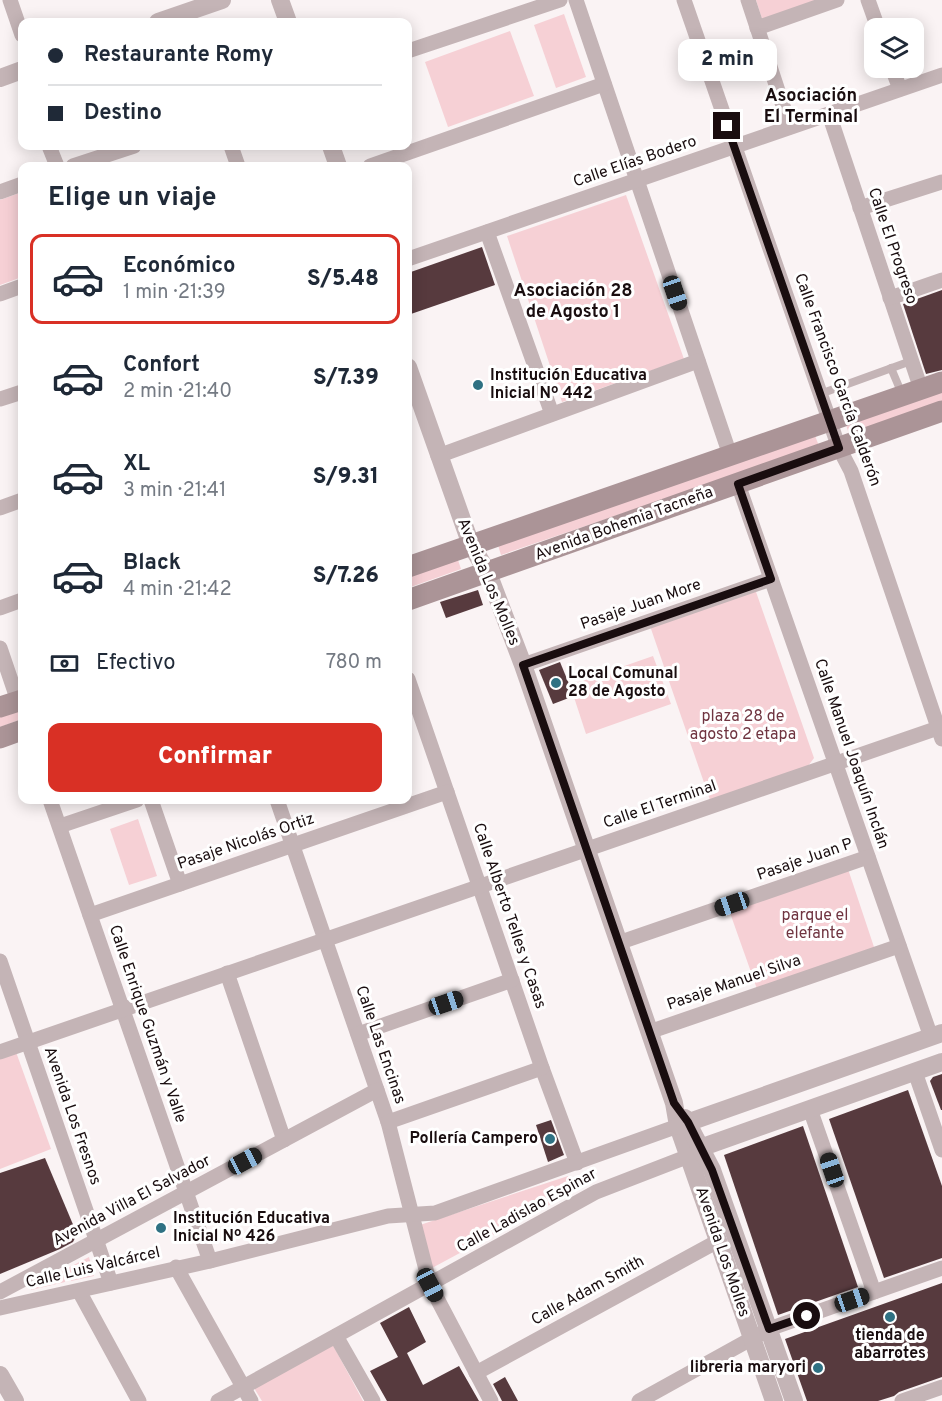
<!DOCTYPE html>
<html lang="es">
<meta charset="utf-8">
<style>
:root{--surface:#fff;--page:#f6f6f7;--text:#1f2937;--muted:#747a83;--line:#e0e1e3;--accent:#d93025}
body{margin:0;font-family:Overpass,sans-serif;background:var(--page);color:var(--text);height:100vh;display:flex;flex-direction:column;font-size:22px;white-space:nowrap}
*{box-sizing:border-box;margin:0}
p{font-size:20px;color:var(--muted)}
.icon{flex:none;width:33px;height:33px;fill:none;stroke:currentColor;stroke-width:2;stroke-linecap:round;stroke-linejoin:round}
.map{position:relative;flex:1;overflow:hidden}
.sheet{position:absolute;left:18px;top:162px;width:394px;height:642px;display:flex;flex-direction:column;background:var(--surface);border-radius:12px;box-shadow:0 3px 15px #0003}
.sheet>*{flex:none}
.top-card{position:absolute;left:18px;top:18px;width:394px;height:132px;border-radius:12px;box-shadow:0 3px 15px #0003;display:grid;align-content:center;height:132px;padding:0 30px;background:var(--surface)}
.controls{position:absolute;left:864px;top:18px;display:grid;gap:12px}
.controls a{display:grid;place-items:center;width:60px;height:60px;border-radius:12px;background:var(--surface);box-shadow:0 3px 15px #0003;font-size:30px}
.end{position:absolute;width:27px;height:27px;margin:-14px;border:8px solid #190d0f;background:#fff;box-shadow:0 0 0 3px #fff}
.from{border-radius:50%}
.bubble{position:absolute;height:42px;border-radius:12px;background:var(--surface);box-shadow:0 3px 15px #0003;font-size:20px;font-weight:800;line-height:42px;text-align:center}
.car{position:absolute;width:18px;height:36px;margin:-18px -9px;border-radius:8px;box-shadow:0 0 4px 2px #0007;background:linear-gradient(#222 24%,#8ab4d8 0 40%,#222 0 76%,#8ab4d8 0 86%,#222 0)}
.top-card b{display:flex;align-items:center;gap:21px;height:57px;font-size:22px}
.top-card b+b{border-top:2px solid var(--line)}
.top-card i{width:15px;height:15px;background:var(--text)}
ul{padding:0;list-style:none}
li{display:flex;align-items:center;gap:18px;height:90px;margin:0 12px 9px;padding:0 18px;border:3px solid transparent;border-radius:12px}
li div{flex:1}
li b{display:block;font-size:22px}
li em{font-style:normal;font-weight:800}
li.on{border-color:var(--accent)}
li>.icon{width:54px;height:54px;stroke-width:1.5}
h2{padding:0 30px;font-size:27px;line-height:72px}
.pay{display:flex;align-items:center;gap:15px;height:66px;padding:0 30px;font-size:22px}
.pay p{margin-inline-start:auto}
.primary-button{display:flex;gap:12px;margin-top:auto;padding:12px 30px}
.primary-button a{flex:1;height:69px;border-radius:12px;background:var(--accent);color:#fff;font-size:24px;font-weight:800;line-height:69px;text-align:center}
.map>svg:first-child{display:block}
.green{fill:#f6d0d5}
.building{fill:#573a3e}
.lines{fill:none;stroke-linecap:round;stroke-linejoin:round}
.service{stroke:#c4b4b6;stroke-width:8}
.minor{stroke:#c4b4b6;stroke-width:15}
.tertiary{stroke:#c4b4b6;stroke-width:18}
.secondary{stroke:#ab9497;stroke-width:21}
.route{stroke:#190d0f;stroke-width:8}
.poi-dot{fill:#2f7183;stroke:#fff;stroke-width:2}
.labels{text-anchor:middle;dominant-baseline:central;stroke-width:6;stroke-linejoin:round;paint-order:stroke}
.street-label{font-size:16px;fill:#190d0f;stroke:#fff}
.poi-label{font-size:16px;font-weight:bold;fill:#190d0f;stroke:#fff;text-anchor:start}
.park-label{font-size:16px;fill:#703541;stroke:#fff}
.neighbourhood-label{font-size:18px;font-weight:bold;fill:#190d0f;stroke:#fff}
</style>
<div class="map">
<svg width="942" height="1401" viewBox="0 0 942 1401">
<rect width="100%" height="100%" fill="#faf3f4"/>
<g class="green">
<path d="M756,0h71l-64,22z"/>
<path d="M564,14l22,63 -30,11 -22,-63z"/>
<path d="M510,31l24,65 -86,31 -23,-65z"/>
<path d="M22,192v85l-22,8v-85z"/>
<path d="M626,195l58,164 -122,43 -55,-166z"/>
<path d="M942,390v13l-93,31 -4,-12z"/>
<path d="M814,433l5,13 -318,109 -4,-13z"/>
<path d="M457,557l4,12 -53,19v-15z"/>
<path d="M755,589l59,169 -6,8 -98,34 -60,-174z"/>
<path d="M653,656l18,48 -85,30 -16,-49z"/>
<path d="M22,706v13l-22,8v-13z"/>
<path d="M138,819l19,57 -28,9 -19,-56z"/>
<path d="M848,869l27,81 -118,39 -28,-79z"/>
<path d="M16,1052l35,97 -51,20v-111z"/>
<path d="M568,1176l7,15 -143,77 -12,-43z"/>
<path d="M89,1257l5,19 -23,5 -3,-13z"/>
<path d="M64,1270l1,12 -34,8v-1z"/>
<path d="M333,1345l30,56h-101l-8,-13z"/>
</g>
<g class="building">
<path d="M482,247l13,38 -87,30v-42z"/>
<path d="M942,290v80l-16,4 -23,-70z"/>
<path d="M478,590l5,15 -37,13 -6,-16z"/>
<path d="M560,662l14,34 -21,8 -14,-34z"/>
<path d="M942,1074v36h-1l-11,-29 3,-4z"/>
<path d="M908,1090l34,96v72l-58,20 -55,-159z"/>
<path d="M551,1120l13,35 -16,7 -12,-37z"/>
<path d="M803,1126l55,161 -80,28 -54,-160z"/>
<path d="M45,1158l32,76 -4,8 -13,7 -60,25v-101z"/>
<path d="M942,1283v94l-43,15 -5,4 -16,5h-71l-22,-62z"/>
<path d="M409,1307l17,35 -19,11 16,32 36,-19 20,35h-92l-17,-30 28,-14 -18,-34z"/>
<path d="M505,1377l13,24h-16l-2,-4 -7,-13z"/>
</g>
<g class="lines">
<g class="service">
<path d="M891,368l11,26"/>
<path d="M840,386l11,27"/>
<path d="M820,394l91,-33"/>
</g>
<g class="minor">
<path d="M10,0l12,35"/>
<path d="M576,0l154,455"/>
<path d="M684,0l155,448 12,23 91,268"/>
<path d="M748,0l42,127"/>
<path d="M868,0l10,28"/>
<path d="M757,28l80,-28"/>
<path d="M408,51l152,-51"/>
<path d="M892,68l8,21"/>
<path d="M829,114l92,275"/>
<path d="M49,146l8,20"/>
<path d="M231,146l7,20"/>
<path d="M73,166l61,-20"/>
<path d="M370,166l234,-82"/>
<path d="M0,192l22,-8"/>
<path d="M860,208l82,-26"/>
<path d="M487,232l65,182"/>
<path d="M408,259l534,-184"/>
<path d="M0,294l22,-8"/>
<path d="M890,298l52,-18"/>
<path d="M0,399l22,-7"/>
<path d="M438,456l260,-95"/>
<path d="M738,484l193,553"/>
<path d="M0,508l22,-8"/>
<path d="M0,608l22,-8"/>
<path d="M0,648l18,53"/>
<path d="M523,665l248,-86"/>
<path d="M408,679l134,389 35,95"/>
<path d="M50,800l160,461"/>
<path d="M151,800l29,84"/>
<path d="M277,800l111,322 42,163 61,116"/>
<path d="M60,826l77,-26"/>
<path d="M90,915l357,-123"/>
<path d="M618,943l250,-86"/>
<path d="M0,961l111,322"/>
<path d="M227,973l57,167"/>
<path d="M649,1032l250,-86"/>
<path d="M358,1034l154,-54"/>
<path d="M0,1052l938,-324"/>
<path d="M915,1072l27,78"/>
<path d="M810,1109l64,183"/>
<path d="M388,1122l154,-54"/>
<path d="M176,1267l75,134"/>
<path d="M79,1291l60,110"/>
<path d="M0,1292l377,-202"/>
<path d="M0,1308l210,-47 178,-45 47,-3 243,-87"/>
<path d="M336,1336l37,65"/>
<path d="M476,1373l242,-132"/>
<path d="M218,1401l378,-209 93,-36 9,-6"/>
<path d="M639,1401l130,-72 173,-61"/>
<path d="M902,1401l40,-14"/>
</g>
<g class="tertiary">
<path d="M280,0l8,22"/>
<path d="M158,22l64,-22"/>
<path d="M0,78l22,-8"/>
<path d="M331,146l7,20"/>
<path d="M408,367l63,178 17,28 35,92 151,438 4,23 96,275"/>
<path d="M685,1118l27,52 82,231"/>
<path d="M678,1126l264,-93"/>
<path d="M700,1148l242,-86"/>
<path d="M0,1375l15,26"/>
</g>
<g class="secondary">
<path d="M408,567l534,-185"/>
<path d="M408,600l534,-189"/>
<path d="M0,707l22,-7"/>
<path d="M0,738l22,-8"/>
</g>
</g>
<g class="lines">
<path class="route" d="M727,126l112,322 -101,36 33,95 -248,86 151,438 14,19 24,48 57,159 38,-13"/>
</g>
<g class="poi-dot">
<circle cx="478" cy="385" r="6"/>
<circle cx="556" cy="683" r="6"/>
<circle cx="550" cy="1139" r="6"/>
<circle cx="161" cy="1228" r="6"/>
<circle cx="890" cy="1317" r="6"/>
<circle cx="818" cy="1368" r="6"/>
</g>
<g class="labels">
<g class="street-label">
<text transform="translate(635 162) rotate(-19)">Calle Elías Bodero</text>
<text transform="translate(892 246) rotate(71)">Calle El Progreso</text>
<text transform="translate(837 380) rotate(70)">Calle Francisco García Calderón</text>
<text transform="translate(624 524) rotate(-20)">Avenida Bohemia Tacneña</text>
<text transform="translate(488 582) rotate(67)">Avenida Los Molles</text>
<text transform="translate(641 605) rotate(-19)">Pasaje Juan More</text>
<text transform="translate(851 754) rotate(71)">Calle Manuel Joaquín Inclán</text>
<text transform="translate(660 805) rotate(-19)">Calle El Terminal</text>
<text transform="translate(246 842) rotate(-19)">Pasaje Nicolás Ortiz</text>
<text transform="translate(805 860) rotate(-19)">Pasaje Juan P</text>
<text transform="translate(509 916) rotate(71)">Calle Alberto Telles y Casas</text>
<text transform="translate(734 983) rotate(-19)">Pasaje Manuel Silva</text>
<text transform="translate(147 1024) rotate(71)">Calle Enrique Guzmán y Valle</text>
<text transform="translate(380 1045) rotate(71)">Calle Las Encinas</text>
<text transform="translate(72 1116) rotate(71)">Avenida Los Fresnos</text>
<text transform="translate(132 1201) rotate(-28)">Avenida Villa El Salvador</text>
<text transform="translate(527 1211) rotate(-29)">Calle Ladislao Espinar</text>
<text transform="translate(722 1252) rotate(71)">Avenida Los Molles</text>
<text transform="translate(93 1268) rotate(-13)">Calle Luis Valcárcel</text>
<text transform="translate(588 1291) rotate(-29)">Calle Adam Smith</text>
</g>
<g class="poi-label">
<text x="490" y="376">Institución Educativa<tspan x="490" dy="18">Inicial Nº 442</tspan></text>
<text x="568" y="674">Local Comunal<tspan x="568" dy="18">28 de Agosto</tspan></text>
<text x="538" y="1139" text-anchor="end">Pollería Campero</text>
<text x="173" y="1219">Institución Educativa<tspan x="173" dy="18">Inicial Nº 426</tspan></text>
<text x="890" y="1336" text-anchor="middle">tienda de<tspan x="890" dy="18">abarrotes</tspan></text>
<text x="806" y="1368" text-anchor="end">libreria maryori</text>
</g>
<g class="park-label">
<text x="743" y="717">plaza 28 de<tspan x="743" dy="18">agosto 2 etapa</tspan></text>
<text x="815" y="916">parque el<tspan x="815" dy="18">elefante</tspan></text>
</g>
<g class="neighbourhood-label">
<text x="811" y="96">Asociación<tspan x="811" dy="21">El Terminal</tspan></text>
<text x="573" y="291">Asociación 28<tspan x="573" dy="21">de Agosto 1</tspan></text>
</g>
</g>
</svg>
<div class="controls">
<a><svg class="icon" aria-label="layers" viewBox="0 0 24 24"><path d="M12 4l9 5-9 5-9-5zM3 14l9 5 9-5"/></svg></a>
</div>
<i class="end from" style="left:807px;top:1316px"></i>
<i class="end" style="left:727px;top:126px"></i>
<div class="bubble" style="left:678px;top:39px;width:99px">2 min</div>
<i class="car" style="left:675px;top:293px;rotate:161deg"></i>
<i class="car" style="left:732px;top:904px;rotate:251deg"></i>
<i class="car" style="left:446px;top:1003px;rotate:71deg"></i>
<i class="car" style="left:245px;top:1161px;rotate:62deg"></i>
<i class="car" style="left:832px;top:1170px;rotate:341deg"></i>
<i class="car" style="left:430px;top:1285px;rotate:152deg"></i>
<i class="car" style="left:852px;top:1300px;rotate:71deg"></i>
<div class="top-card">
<b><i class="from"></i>Restaurante Romy</b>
<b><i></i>Destino</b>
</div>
<section class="sheet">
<h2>Elige un viaje</h2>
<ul>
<li class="on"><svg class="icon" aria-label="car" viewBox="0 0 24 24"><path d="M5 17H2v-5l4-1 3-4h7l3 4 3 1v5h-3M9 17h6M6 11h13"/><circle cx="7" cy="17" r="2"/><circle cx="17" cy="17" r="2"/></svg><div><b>Económico</b><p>1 min · 21:39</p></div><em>S/5.48</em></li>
<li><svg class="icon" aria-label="car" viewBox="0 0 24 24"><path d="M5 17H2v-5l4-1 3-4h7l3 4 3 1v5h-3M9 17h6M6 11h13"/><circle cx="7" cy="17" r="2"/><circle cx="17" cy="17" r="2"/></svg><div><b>Confort</b><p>2 min · 21:40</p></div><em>S/7.39</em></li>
<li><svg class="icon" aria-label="car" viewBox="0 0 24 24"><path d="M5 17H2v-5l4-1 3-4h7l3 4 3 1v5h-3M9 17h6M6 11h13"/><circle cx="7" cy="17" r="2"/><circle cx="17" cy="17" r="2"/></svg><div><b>XL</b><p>3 min · 21:41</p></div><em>S/9.31</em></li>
<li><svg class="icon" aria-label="car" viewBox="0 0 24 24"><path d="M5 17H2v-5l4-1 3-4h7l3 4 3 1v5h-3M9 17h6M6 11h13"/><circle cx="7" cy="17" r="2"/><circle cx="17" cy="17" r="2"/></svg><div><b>Black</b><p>4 min · 21:42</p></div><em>S/7.26</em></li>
</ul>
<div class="pay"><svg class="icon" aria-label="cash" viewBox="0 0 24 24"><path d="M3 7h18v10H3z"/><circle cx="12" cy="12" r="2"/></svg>Efectivo<p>780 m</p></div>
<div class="primary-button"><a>Confirmar</a></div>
</section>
</div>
